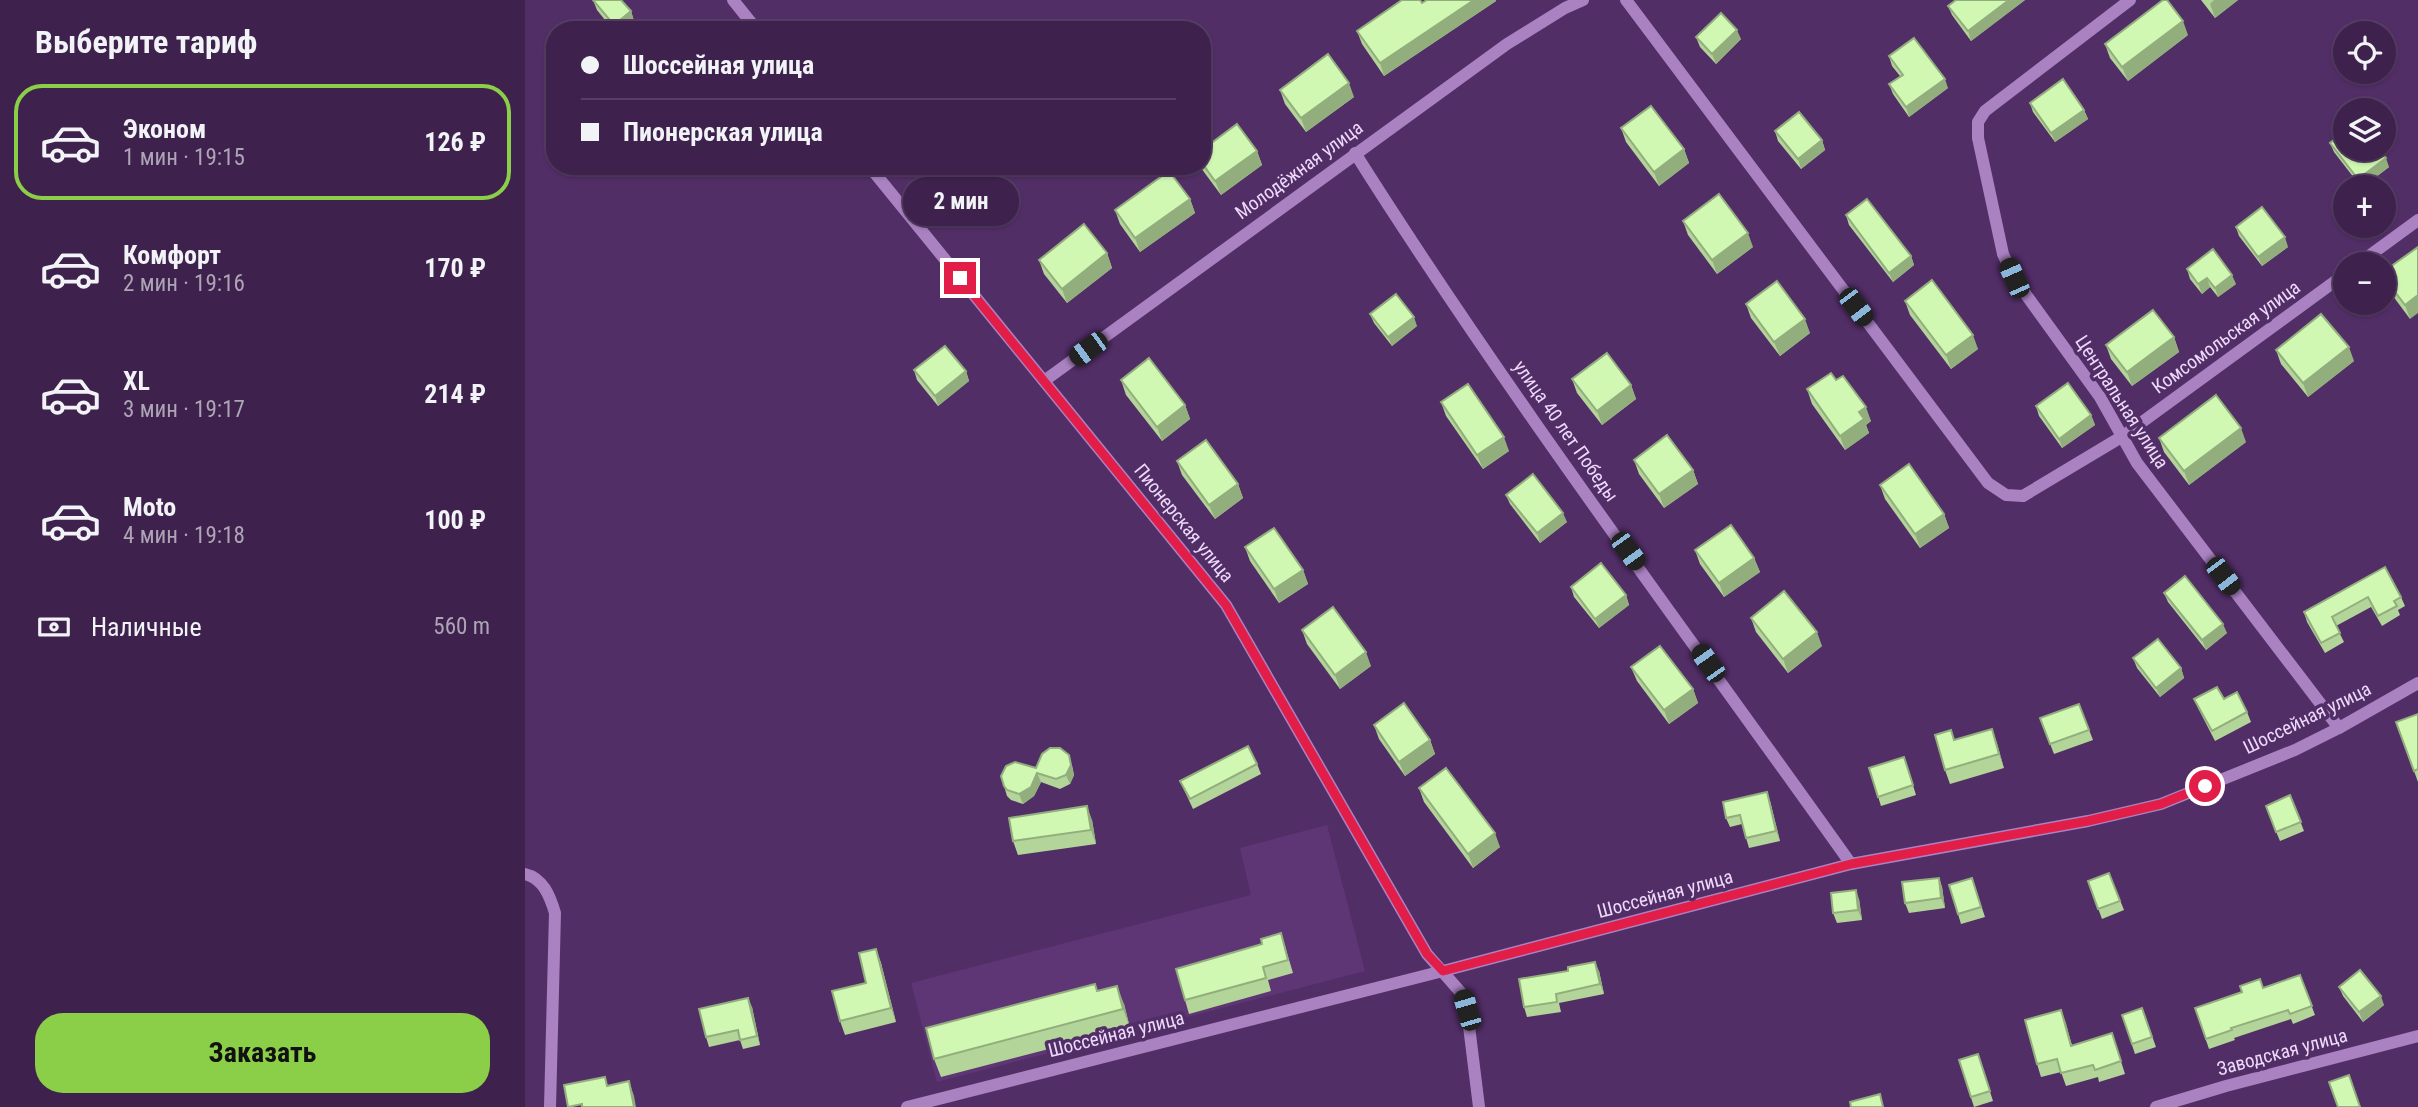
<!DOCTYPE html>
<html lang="ru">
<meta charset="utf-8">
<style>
:root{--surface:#3e224d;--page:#452a54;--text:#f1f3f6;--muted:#ada4b6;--line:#573f65;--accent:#8bce47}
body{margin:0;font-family:"Roboto Condensed",sans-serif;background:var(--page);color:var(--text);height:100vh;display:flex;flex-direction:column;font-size:26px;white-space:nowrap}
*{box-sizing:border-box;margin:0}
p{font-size:23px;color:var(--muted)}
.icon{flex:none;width:38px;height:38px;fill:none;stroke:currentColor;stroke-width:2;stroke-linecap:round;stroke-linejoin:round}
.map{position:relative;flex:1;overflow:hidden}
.details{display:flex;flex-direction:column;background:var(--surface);width:525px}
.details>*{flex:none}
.guide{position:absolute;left:21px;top:21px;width:665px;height:154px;border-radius:28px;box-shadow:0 2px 5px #0004,0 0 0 2px var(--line);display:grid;align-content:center;height:154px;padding:0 35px;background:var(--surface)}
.tools{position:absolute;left:1808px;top:21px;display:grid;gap:14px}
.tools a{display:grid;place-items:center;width:63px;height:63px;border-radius:50%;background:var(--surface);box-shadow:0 2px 5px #0004,0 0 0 2px var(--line);font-size:35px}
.end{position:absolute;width:32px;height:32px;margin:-16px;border:9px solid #e11d48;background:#fff;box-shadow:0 0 0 4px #fff}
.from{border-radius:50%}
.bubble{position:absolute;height:49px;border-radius:24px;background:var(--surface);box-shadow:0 2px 5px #0004,0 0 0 2px var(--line);font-size:23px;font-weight:700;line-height:49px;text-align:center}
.car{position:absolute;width:21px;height:42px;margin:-21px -10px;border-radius:9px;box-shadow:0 0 5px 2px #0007;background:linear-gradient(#222 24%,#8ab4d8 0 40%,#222 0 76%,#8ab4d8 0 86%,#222 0)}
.guide b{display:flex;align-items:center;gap:24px;height:66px;font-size:26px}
.guide b+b{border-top:2px solid var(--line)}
.guide i{width:18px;height:18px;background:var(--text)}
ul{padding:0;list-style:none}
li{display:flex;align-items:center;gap:21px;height:116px;margin:0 14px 10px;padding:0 21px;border:4px solid transparent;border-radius:28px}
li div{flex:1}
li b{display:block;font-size:26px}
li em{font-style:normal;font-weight:700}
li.on{border-color:var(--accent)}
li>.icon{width:63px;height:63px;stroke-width:1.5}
h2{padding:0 35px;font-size:32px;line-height:84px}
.pay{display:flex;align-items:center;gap:18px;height:77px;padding:0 35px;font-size:26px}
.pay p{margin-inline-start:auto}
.primary-button{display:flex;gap:14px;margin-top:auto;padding:14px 35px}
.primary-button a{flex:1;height:80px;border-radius:28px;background:var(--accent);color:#111;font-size:28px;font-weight:700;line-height:80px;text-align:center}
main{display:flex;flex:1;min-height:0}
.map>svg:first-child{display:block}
.built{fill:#5e3575}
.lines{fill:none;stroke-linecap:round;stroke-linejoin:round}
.minor{stroke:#aa82c2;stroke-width:12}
.wall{fill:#b3d599}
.shaded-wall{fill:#92ae7d}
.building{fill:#d0f8b2;stroke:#92ae7d;stroke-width:2}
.route{stroke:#e11d48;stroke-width:9}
.labels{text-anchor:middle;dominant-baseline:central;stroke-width:7;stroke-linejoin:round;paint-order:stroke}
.street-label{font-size:19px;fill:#eed9fb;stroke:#522e67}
</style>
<main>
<section class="details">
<h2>Выберите тариф</h2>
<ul>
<li class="on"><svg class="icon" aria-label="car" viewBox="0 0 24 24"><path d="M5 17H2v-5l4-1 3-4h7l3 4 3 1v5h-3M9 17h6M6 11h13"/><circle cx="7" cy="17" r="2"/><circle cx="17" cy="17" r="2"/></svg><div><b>Эконом</b><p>1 мин · 19:15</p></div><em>126 ₽</em></li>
<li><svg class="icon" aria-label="car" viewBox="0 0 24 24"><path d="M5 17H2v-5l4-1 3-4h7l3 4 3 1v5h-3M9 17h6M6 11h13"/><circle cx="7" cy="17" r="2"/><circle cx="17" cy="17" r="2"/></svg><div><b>Комфорт</b><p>2 мин · 19:16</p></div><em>170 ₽</em></li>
<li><svg class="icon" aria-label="car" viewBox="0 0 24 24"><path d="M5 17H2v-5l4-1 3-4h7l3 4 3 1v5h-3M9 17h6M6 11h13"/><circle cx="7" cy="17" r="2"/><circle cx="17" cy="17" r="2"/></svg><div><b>XL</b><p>3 мин · 19:17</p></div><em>214 ₽</em></li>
<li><svg class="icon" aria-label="car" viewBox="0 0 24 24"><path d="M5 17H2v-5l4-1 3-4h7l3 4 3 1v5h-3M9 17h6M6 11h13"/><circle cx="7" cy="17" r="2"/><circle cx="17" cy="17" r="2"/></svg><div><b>Moto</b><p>4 мин · 19:18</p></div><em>100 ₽</em></li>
</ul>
<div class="pay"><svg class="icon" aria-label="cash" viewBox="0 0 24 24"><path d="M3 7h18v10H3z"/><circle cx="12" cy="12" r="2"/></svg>Наличные<p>560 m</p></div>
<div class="primary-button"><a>Заказать</a></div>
</section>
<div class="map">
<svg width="1893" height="1107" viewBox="0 0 1893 1107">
<rect width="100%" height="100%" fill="#522e67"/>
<path class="built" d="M802,825l38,146 -428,111 -26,-99 340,-88 -11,-47z"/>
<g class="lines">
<g class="minor">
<path d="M208,0l24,30"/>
<path d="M1101,0l362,483 18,12 17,1 100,-60 222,-162"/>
<path d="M1605,0l-145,111 -7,11v16l25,116 11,24 86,119 37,66 202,265"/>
<path d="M830,153c154,244 329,476 496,711"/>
<path d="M344,166l357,439 201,349 36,41 4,15 12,97"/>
<path d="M1833,264l60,-44"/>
<path d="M519,381l463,-337 58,-36 18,-8"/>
<path d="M0,874c18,4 25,22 30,39l-5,194"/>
<path d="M382,1107l536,-136 408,-107 237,-43 73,-17 134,-54 44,-22 79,-45"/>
<path d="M1631,1107l70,-21 192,-50"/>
</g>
</g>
<g class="wall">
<path d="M68,0l38,11 3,10 -11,9h-10l-16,-20z"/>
<path d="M1431,0h69l-54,41 -19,-26 -4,-9z"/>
<path d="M1676,0h37l-23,18z"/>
<path d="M971,1l-112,75 -22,-32 -5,-13 65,-28z"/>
<path d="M1663,35l-60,46 -18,-23 -5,-14z"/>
<path d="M1171,37l45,2 -25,25 -16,-17z"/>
<path d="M1364,56l59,32 -39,29 -16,-23 -4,-10 11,-8 -8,-10z"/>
<path d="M755,90l74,7 -48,35 -21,-28z"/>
<path d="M1505,103l54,7 4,9 -33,23 -22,-30z"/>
<path d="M1096,128l63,21 5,14 -30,23 -33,-44z"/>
<path d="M1250,131l47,9 3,10 -24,19 -23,-28z"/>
<path d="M1805,143l59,24 -26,20h-2l-27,-35z"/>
<path d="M677,150l55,1 5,14 -41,30 -20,-27 -1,-2h2z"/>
<path d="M665,199l5,14 -55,39 -20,-28 -5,-14z"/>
<path d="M1321,215l65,41 3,9 -21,17 -44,-57z"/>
<path d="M1158,221l70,26 -36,27 -29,-39z"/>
<path d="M1711,227l52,20 -26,19 -23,-30z"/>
<path d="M1893,247l-8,72 -23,-31 -4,-9v-7z"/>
<path d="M582,253l5,15 -45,35 -23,-29 -5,-14z"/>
<path d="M1662,269l49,15 -18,13 -8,-10 -8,7 -12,-15z"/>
<path d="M1380,301l73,48 -27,20 -41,-54z"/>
<path d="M1221,304l64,29 -30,23 -29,-38z"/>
<path d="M845,314l47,12 -25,20 -18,-23z"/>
<path d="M1649,337l5,15 -47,34 -21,-27 -5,-14z"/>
<path d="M1751,350l78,11 -46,36 -27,-33z"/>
<path d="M389,370l52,1 3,10 -31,25 -21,-26z"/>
<path d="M1047,379l59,6 5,14 -34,26 -25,-32z"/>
<path d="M596,380l64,25 5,14 -28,22 -36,-46z"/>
<path d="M1311,380l35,41 -5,4 3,8 -24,17 -33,-46 -5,-15z"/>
<path d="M916,402l68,49 -26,18 -37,-53z"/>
<path d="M1511,406l55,9 4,10 -33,23 -23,-32z"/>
<path d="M1634,438l87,4 -57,43 -25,-33z"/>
<path d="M1109,460l59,10 5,14 -34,24 -25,-34z"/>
<path d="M652,461l61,23 5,14 -28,21 -33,-44z"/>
<path d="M1355,485l64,29 5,14 -29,20 -35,-49z"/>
<path d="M981,495l61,27 -27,21 -30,-39z"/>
<path d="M720,547l58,23 5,14 -29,19 -29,-42z"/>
<path d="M1170,550l59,8 6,14 -36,25 -24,-33z"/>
<path d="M1860,567l16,30 4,9 -7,4 2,5 -18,11 -11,-19 -35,19 8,16 -19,11 -18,-31 -3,-10z"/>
<path d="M1046,587l55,8 3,10 -30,23 -25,-31z"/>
<path d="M1639,593l63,40 -21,17 -38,-48z"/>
<path d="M1226,618l71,28 -34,27 -32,-41z"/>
<path d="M777,630l69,36 -31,23 -33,-45z"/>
<path d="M1608,658l48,10 3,10 -24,19 -23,-29z"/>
<path d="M1106,667l62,22 5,14 -29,21 -32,-43z"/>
<path d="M1669,699h30l23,13 4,10 -36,19 -17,-33z"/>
<path d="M1554,704l14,36 -39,14 -14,-36z"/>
<path d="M1893,714v68l-22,-60z"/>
<path d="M849,725l56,15 5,14 -30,22 -26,-37z"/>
<path d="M1467,729l12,39 -54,16 -5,-14 9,-30z"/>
<path d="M1379,757l12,38 -35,11 -12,-38z"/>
<path d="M732,764l4,10 -68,35 -13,-28z"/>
<path d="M547,765l2,10 -4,9 -10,5 -19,-7 -7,14 -11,8 -12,-4 -4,-4 -3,-10 32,-18z"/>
<path d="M894,788l81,59 -27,21 -49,-66z"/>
<path d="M1765,795l14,36 -24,10 -11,-26z"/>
<path d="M1245,801l10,40 -31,7 -7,-24 -12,3 -4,-9z"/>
<path d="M567,820l4,24 -78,11 -5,-14z"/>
<path d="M1584,873l15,37 -22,9 -14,-38z"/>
<path d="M1414,878l3,9 3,21 -36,5 -4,-10z"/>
<path d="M1447,878l13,39 -24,7 -3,-10z"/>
<path d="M1334,899l3,21 -25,3 -4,-10z"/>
<path d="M756,933l12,40 -25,7 3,11 -82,23 -4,-14 77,-56z"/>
<path d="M351,949l5,14 15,59 -51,13 -5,-14 26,-38z"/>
<path d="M1074,971l5,23 -45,9 2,9 -34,5 -3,-10z"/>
<path d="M1775,975l15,40 -22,9 -2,-5 -57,19 1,2 -26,9 -14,-41 68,-20z"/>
<path d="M570,984l2,7 27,13 6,24 -189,49 -7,-18z"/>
<path d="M1814,987l45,18 -21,17 -20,-26z"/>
<path d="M227,1007l8,38 -17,4 -3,-9 -31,7 -3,-10z"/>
<path d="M1617,1008l14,39 -21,7 -13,-39z"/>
<path d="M1536,1010l11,35 40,-12 13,41 -26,8 -1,-5 -32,9 -5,-14 -20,5 -4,-13z"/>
<path d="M1453,1054l15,47 -19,6 -15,-47z"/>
</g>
<g class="shaded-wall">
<path d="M949,0h22v1l-112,75 -4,-13z"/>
<path d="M1484,0h16l-54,41 -3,-10z"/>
<path d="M1689,0h24l-23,18 -5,-14z"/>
<path d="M106,11l3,10 -11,9h-7l-2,-5z"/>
<path d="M1658,21l5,14 -60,46 -6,-14z"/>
<path d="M1212,30l4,9 -25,25 -4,-10z"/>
<path d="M1420,79l3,9 -39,29 -3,-10z"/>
<path d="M824,83l5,14 -48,35 -5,-14z"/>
<path d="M1559,110l4,9 -33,23 -4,-9z"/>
<path d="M1297,140l3,10 -24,19 -3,-10z"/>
<path d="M1159,149l5,14 -30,23 -5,-14z"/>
<path d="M732,151l5,14 -41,30 -6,-14z"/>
<path d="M1861,158l3,9 -26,20h-2l-3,-8z"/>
<path d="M665,199l5,14 -55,39 -5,-14z"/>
<path d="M1223,233l5,14 -36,27 -5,-14z"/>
<path d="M1760,237l3,10 -26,19 -4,-9z"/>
<path d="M582,253l5,15 -45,35 -5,-14z"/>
<path d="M1386,256l3,9 -21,17 -4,-9z"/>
<path d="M1707,275l4,9 -18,13 -3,-9z"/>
<path d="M1682,278l3,9 -8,7 -4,-10z"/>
<path d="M1893,295v18l-8,6 -5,-14z"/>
<path d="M889,317l3,9 -25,20 -4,-9z"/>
<path d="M1280,319l5,14 -30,23 -6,-14z"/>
<path d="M1448,335l5,14 -27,20 -5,-14z"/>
<path d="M1649,337l5,15 -47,34 -5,-14z"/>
<path d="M1824,347l5,14 -46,36 -5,-14z"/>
<path d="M441,371l3,10 -31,25 -3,-10z"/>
<path d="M1106,385l5,14 -34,26 -5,-14z"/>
<path d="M660,405l5,14 -28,22 -5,-14z"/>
<path d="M1341,407l5,14 -5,4 3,8 -24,17 -5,-14 19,-24z"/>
<path d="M1566,415l4,10 -33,23 -3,-9z"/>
<path d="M1716,428l5,14 -57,43 -5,-14z"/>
<path d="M979,437l5,14 -26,18 -6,-14z"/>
<path d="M1168,470l5,14 -34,24 -5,-14z"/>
<path d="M713,484l5,14 -28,21 -6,-14z"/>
<path d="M1038,513l4,9 -27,21 -3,-10z"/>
<path d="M1419,514l5,14 -29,20 -5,-14z"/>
<path d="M1229,558l6,14 -36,25 -5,-14z"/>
<path d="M778,570l5,14 -29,19 -5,-14z"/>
<path d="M1101,595l3,10 -30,23 -4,-9z"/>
<path d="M1698,624l4,9 -21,17 -4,-10z"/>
<path d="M1292,632l5,14 -34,27 -5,-14z"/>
<path d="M841,652l5,14 -31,23 -5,-14z"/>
<path d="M1656,668l3,10 -24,19 -4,-9z"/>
<path d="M1168,689l5,14 -29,21 -5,-14z"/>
<path d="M1467,729l5,14 7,25 -5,-14z"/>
<path d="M905,740l5,14 -30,22 -6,-14z"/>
<path d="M544,755l5,20 -4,9 -4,-9z"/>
<path d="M512,773l4,9 -7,14 -11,8 -4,-10z"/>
<path d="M1242,792l3,9 10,40 -4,-10z"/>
<path d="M562,806l5,14 4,24 -5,-14z"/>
<path d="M970,833l5,14 -27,21 -5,-14z"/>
<path d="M1414,878l3,9 3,21 -4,-10z"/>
<path d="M1331,890l3,9 3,21 -4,-10z"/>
<path d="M351,949l5,14 15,59 -5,-14z"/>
<path d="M1070,962l4,9 5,23 -4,-10z"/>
<path d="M592,986l7,18 6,24 -7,-19z"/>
<path d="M1856,996l3,9 -21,17 -4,-10z"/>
<path d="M223,998l4,9 8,38 -3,-9z"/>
<path d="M1536,1010l5,13 9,35 -4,-12z"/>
<path d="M104,1081l5,15 2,11h-2z"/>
</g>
<g class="building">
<path d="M68,0h28l10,11 -17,14z"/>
<path d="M877,0h18l2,3 5,-3h47l-94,63 -23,-32z"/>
<path d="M1431,0h53l-41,31 -20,-25z"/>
<path d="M1638,0h4l16,21 -61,46 -17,-23z"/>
<path d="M1196,13l16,17 -25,24 -16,-17z"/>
<path d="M1389,38l31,41 -39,28 -17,-23 14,-9 -14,-19z"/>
<path d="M803,54l21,29 -48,35 -21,-28z"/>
<path d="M1538,79l21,31 -33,23 -21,-30z"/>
<path d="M1126,106l33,43 -30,23 -33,-44z"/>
<path d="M1274,112l23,28 -24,19 -23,-28z"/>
<path d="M712,124l20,27 -42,30 -13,-18v-13z"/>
<path d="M1820,131v18h34l7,9 -28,21 -28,-36z"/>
<path d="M644,171l21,28 -55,39 -20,-28z"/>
<path d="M1194,194l29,39 -36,27 -29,-39z"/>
<path d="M1342,199l44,57 -22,17 -43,-58z"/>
<path d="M1737,207l23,30 -27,20 -22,-30z"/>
<path d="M559,224l23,29 -45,36 -23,-29z"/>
<path d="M1893,247v48l-13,10 -22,-29v-4z"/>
<path d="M1688,249l19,26 -17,13 -8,-10 -9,6 -11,-15z"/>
<path d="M1407,280l41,55 -27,20 -41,-54z"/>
<path d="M1252,281l28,38 -31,23 -28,-38z"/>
<path d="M871,294l18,23 -26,20 -18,-23z"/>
<path d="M1628,310l21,27 -47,35 -21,-27z"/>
<path d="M1796,314l28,33 -46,36 -27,-33z"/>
<path d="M420,346l21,25 -31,25 -21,-26z"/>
<path d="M1082,353l24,32 -34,26 -25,-32z"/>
<path d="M624,358l36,47 -28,22 -36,-47z"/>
<path d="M1306,373l5,7 7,-4 23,31 -7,5 5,7 -24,17 -33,-47z"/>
<path d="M1543,383l23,32 -32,24 -23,-33z"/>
<path d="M943,384l36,53 -27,18 -36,-53z"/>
<path d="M1691,395l25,33 -57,43 -25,-33z"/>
<path d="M1142,435l26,35 -34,24 -25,-34z"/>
<path d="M681,440l32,44 -29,21 -32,-44z"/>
<path d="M1384,464l35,50 -29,20 -35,-49z"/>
<path d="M1008,474l30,39 -26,20 -31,-38z"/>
<path d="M1206,525l23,33 -35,25 -24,-33z"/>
<path d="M749,528l29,42 -29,19 -29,-42z"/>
<path d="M1076,563l25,32 -31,24 -24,-32z"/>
<path d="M1860,567l16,30 -7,4 3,5 -19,10 -10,-19 -36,20 8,16 -19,10 -17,-31z"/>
<path d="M1660,576l38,48 -21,16 -38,-47z"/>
<path d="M1259,591l33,41 -34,27 -32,-41z"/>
<path d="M808,607l33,45 -31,23 -33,-45z"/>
<path d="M1633,639l23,29 -25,20 -23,-30z"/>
<path d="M1135,646l33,43 -29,21 -33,-43z"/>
<path d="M1692,687l7,12 13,-7 10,20 -35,19 -18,-32z"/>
<path d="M879,703l26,37 -31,22 -25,-37z"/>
<path d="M1554,704l10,26 -39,14 -10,-26z"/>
<path d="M1893,714v55l-4,2 -18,-49z"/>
<path d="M1467,729l7,25 -54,16 -10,-35 16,-5 3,10z"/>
<path d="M723,746l9,18 -67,35 -10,-18z"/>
<path d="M525,748h10l9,7 2,10 -5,10 -10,4 -19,-6 -6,14 -12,7 -12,-4 -3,-4 -3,-10 5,-10 9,-4 21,6 6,-14z"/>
<path d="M1379,757l9,28 -35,12 -9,-29z"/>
<path d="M921,768l49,65 -27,21 -49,-66z"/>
<path d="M1242,792l9,39 -30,7 -6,-23 -14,3 -3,-16z"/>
<path d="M1765,795l11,27 -25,10 -10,-26z"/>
<path d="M562,806l4,24 -78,11 -4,-23z"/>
<path d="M1584,873l11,28 -22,8 -10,-28z"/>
<path d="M1414,878l2,20 -36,5 -3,-21z"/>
<path d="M1447,878l9,29 -23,7 -9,-29z"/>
<path d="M1331,890l2,20 -25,3 -2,-20z"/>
<path d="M756,933l7,27 -25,7 3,11 -81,22 -9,-31 86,-25 -1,-5z"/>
<path d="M351,949l15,59 -51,13 -8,-30 34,-8 -7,-30z"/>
<path d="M1070,962l5,22 -44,10 1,8 -33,5 -5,-28 49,-8v-4z"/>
<path d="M1835,970l21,26 -22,16 -20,-25z"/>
<path d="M1775,975l12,31 -22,8 -2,-4 -57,18 1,2 -26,9 -11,-31 47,-16 -2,-6 20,-7 3,9z"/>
<path d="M570,984l2,7 20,-5 6,23 -189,50 -8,-31z"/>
<path d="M223,998l9,38 -17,4 -2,-10 -32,7 -7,-28z"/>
<path d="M1617,1008l10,29 -20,7 -10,-29z"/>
<path d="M1536,1010l10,36 41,-13 9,28 -26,9 -2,-5 -32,8 -4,-14 -20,5 -12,-44z"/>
<path d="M1453,1054l12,37 -19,6 -12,-37z"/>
<path d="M1824,1075l11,32h-22l-9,-25z"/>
<path d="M80,1077l2,9 22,-5 5,26h-52v-3l-14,3 -4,-22z"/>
<path d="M1355,1094l3,13h-32l-1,-5z"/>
</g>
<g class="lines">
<path class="route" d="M435,278l266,327 201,349 16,17 408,-107 237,-43 73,-17 44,-18"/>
</g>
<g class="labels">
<g class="street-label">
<text transform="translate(774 170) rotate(-36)">Молодёжная улица</text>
<text transform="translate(1701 337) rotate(-36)">Комсомольская улица</text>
<text transform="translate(1597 402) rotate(57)">Центральная улица</text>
<text transform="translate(1041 431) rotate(55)">улица 40 лет Победы</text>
<text transform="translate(659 523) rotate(51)">Пионерская улица</text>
<text transform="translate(1782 718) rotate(-26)">Шоссейная улица</text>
<text transform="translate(1140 894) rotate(-15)">Шоссейная улица</text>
<text transform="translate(591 1034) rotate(-14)">Шоссейная улица</text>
<text transform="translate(1757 1052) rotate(-15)">Заводская улица</text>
</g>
</g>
</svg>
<div class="tools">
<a><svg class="icon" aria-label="locate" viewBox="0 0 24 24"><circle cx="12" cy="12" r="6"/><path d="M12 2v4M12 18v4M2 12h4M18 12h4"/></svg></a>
<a><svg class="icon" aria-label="layers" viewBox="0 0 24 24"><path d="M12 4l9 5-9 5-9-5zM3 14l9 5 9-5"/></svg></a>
<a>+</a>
<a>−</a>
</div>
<i class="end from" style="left:1680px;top:786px"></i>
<i class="end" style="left:435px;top:278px"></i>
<div class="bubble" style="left:378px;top:177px;width:116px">2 мин</div>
<i class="car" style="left:1489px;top:278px;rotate:336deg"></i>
<i class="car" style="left:1331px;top:307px;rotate:143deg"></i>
<i class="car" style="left:563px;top:349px;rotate:234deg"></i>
<i class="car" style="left:1103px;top:551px;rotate:144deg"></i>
<i class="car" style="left:1698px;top:576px;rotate:143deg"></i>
<i class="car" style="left:1183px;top:663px;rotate:325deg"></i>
<i class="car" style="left:942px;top:1010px;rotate:344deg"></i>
<div class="guide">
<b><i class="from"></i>Шоссейная улица</b>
<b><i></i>Пионерская улица</b>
</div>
</div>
</main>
